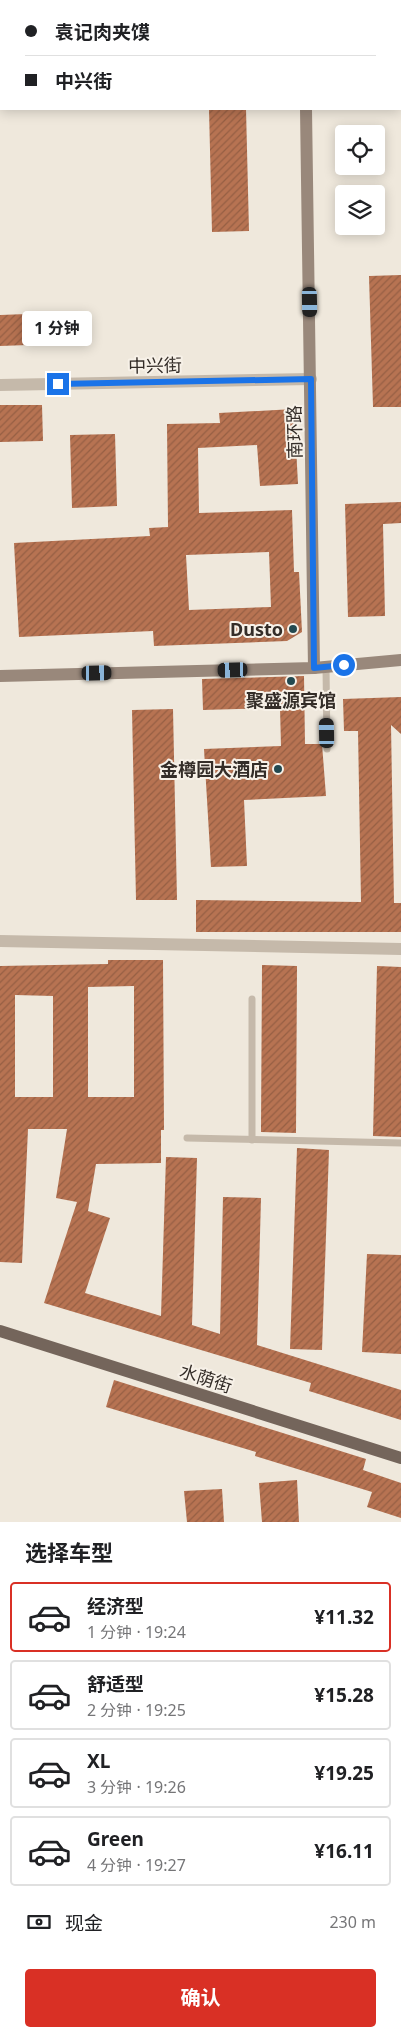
<!DOCTYPE html>
<html lang="zh">
<meta charset="utf-8">
<style>
:root{--surface:#fff;--page:#f2f2f2;--text:#202124;--muted:#757577;--line:#e0e0e0;--accent:#d93025}
body{margin:0;font-family:"Noto Sans","Noto Sans SC",sans-serif;background:var(--page);color:var(--text);height:100vh;display:flex;flex-direction:column;font-size:19px;white-space:nowrap}
*{box-sizing:border-box;margin:0}
p{font-size:16px;color:var(--muted)}
.icon{flex:none;width:28px;height:28px;fill:none;stroke:currentColor;stroke-width:2;stroke-linecap:round;stroke-linejoin:round}
.map{position:relative;height:1522px;overflow:hidden}
.panel{display:flex;flex-direction:column;background:var(--surface);flex:1}
.panel>*{flex:none}
.banner{position:absolute;left:0px;top:0px;width:401px;height:110px;box-shadow:0 2px 12px #0003;display:grid;align-content:center;height:110px;padding:0 25px;background:var(--surface)}
.tools{position:absolute;left:335px;top:125px;display:grid;gap:10px}
.tools a{display:grid;place-items:center;width:50px;height:50px;border-radius:5px;background:var(--surface);box-shadow:0 2px 12px #0003;font-size:25px}
.end{position:absolute;width:22px;height:22px;margin:-11px;border:6px solid #1a73e8;background:#fff;box-shadow:0 0 0 2px #fff}
.from{border-radius:50%}
.bubble{position:absolute;height:35px;border-radius:5px;background:var(--surface);box-shadow:0 2px 12px #0003;font-size:16px;font-weight:700;line-height:35px;text-align:center}
.car{position:absolute;width:15px;height:30px;margin:-15px -8px;border-radius:6px;box-shadow:0 0 4px 1px #0007;background:linear-gradient(#222 24%,#8ab4d8 0 40%,#222 0 76%,#8ab4d8 0 86%,#222 0)}
.banner b{display:flex;align-items:center;gap:18px;height:48px;font-size:19px}
.banner b+b{border-top:1px solid var(--line)}
.banner i{width:12px;height:12px;background:var(--text)}
ul{padding:0;list-style:none}
li{display:flex;align-items:center;gap:15px;height:70px;margin:0 10px 8px;padding:0 15px;border:2px solid var(--line);border-radius:5px}
li div{flex:1}
li b{display:block;font-size:19px}
li em{font-style:normal;font-weight:700}
li.selected{border-color:var(--accent)}
li>.icon{width:45px;height:45px;stroke-width:1.5}
h2{padding:0 25px;font-size:22px;line-height:60px}
.pay{display:flex;align-items:center;gap:12px;height:55px;padding:0 25px;font-size:19px}
.pay p{margin-inline-start:auto}
.primary-button{display:flex;gap:10px;margin-top:auto;padding:10px 25px}
.primary-button a{flex:1;height:58px;border-radius:5px;background:var(--accent);color:#fff;font-size:20px;font-weight:700;line-height:58px;text-align:center}
.map>svg:first-child{display:block}
.building{fill:url(#building-hatch);fill-rule:evenodd}
.lines{fill:none;stroke-linecap:round;stroke-linejoin:round}
.lane{stroke:#c5b9aa;stroke-width:7}
.street{stroke:#c5b9aa;stroke-width:12}
.secondary{stroke:#99887b;stroke-width:12}
.primary{stroke:#74655b;stroke-width:12}
.route{stroke:#1a73e8;stroke-width:6}
.poi-dot{fill:#234950;stroke:#f7f1e8;stroke-width:2}
.labels{text-anchor:middle;dominant-baseline:central;stroke-width:4;stroke-linejoin:round;paint-order:stroke}
.street-label{font-size:18px;fill:#342d28;stroke:#f7f1e8}
.poi-label{font-size:18px;font-weight:bold;fill:#342d28;stroke:#f7f1e8;text-anchor:end}
</style>
<div class="map">
<svg width="401" height="1522" viewBox="0 0 401 1522">
<defs>
<pattern id="building-hatch" width="6" height="6" patternUnits="userSpaceOnUse" patternTransform="scale(1.25)"><rect width="6" height="6" fill="#b77352"/><path d="M-1 1l2-2M0 6l6-6M5 7l2-2" fill="none" stroke="#965f44"/></pattern>
</defs>
<rect width="100%" height="100%" fill="#efe8dc"/>
<g class="building">
<path d="M209,109h37l3,122 -37,1z"/>
<path d="M401,275v132h-28l-4,-131z"/>
<path d="M27,314l1,31 -28,1v-31z"/>
<path d="M0,405h42l1,36 -43,1z"/>
<path d="M294,409l4,75 -38,2 -3,-41 -59,3 1,65 93,-3 2,62h5l3,60 -15,9 -133,5 -1,-15 -134,6 -5,-94 136,-7 -1,-8 19,-1 -1,-103 53,-1 -1,-10zM269,552l2,55 -82,3 -3,-55z"/>
<path d="M115,434l2,72 -45,2 -2,-73z"/>
<path d="M401,502v21l-18,1 2,92 -37,1 -3,-113z"/>
<path d="M304,676l1,68h17l4,52 -82,4 3,66 -36,1 -7,-118 77,-3 -1,-38 -77,2 -1,-31z"/>
<path d="M401,697v37l-10,-9 3,178h7v29h-205v-32l165,2 -3,-171h-14l-1,-32z"/>
<path d="M173,709l4,191h-41l-4,-190z"/>
<path d="M108,960h55l1,170h-3v33l-65,1 -8,47 22,7 -25,75 76,23 5,-159 31,1 -5,167 28,9 3,-137 38,1 -4,147 144,45v30l-92,-29 2,-8 -267,-80 33,-101 -21,-4 11,-69h-39l-6,134 -22,-1v-296l108,-2zM134,986v111h-46v-110zM15,995l38,1v101h-38z"/>
<path d="M262,965l35,1 -1,167 -35,-1z"/>
<path d="M377,966l24,1v170l-28,-1z"/>
<path d="M297,1148l32,2 -7,200 -32,-1z"/>
<path d="M367,1254l34,1v99l-39,-2z"/>
<path d="M114,1380l252,79 -3,11 38,13v35l-34,-11 5,-15 -117,-36 1,-4 -150,-45z"/>
<path d="M297,1480l2,42h-37l-3,-39z"/>
<path d="M222,1489l2,33h-37l-3,-31z"/>
</g>
<g class="lines">
<g class="lane">
<path d="M326,666l1,83"/>
<path d="M252,999v141"/>
<path d="M187,1138l214,5"/>
</g>
<g class="street">
<path d="M0,385l311,-6"/>
<path d="M0,941l401,8"/>
</g>
<g class="secondary">
<path d="M302,0l1,1"/>
<path d="M306,109l8,559"/>
<path d="M0,676l314,-8 87,-8"/>
</g>
<path class="primary" d="M0,1331l401,127"/>
</g>
<g class="lines">
<path class="route" d="M58,384l253,-5 3,289 30,-3"/>
</g>
<g class="poi-dot">
<circle cx="293" cy="629" r="5"/>
<circle cx="291" cy="681" r="5"/>
<circle cx="278" cy="769" r="5"/>
</g>
<g class="labels">
<g class="street-label">
<text transform="translate(155 365) rotate(-1)">中兴街</text>
<text transform="translate(294 432) rotate(-91)">南环路</text>
<text transform="translate(206 1378) rotate(18)">水荫街</text>
</g>
<g class="poi-label">
<text x="283" y="629">Dusto</text>
<text x="291" y="700" text-anchor="middle">聚盛源宾馆</text>
<text x="268" y="769">金樽园大酒店</text>
</g>
</g>
</svg>
<div class="tools">
<a><svg class="icon" aria-label="locate" viewBox="0 0 24 24"><circle cx="12" cy="12" r="6"/><path d="M12 2v4M12 18v4M2 12h4M18 12h4"/></svg></a>
<a><svg class="icon" aria-label="layers" viewBox="0 0 24 24"><path d="M12 4l9 5-9 5-9-5zM3 14l9 5 9-5"/></svg></a>
</div>
<i class="end from" style="left:344px;top:665px"></i>
<i class="end" style="left:58px;top:384px"></i>
<div class="bubble" style="left:22px;top:311px;width:70px">1 分钟</div>
<i class="car" style="left:310px;top:302px;rotate:179deg"></i>
<i class="car" style="left:233px;top:670px;rotate:268deg"></i>
<i class="car" style="left:97px;top:673px;rotate:89deg"></i>
<i class="car" style="left:327px;top:733px;rotate:359deg"></i>
<div class="banner">
<b><i class="from"></i>袁记肉夹馍</b>
<b><i></i>中兴街</b>
</div>
</div>
<section class="panel">
<h2>选择车型</h2>
<ul>
<li class="selected"><svg class="icon" aria-label="car" viewBox="0 0 24 24"><path d="M5 17H2v-5l4-1 3-4h7l3 4 3 1v5h-3M9 17h6M6 11h13"/><circle cx="7" cy="17" r="2"/><circle cx="17" cy="17" r="2"/></svg><div><b>经济型</b><p>1 分钟 · 19:24</p></div><em>¥11.32</em></li>
<li><svg class="icon" aria-label="car" viewBox="0 0 24 24"><path d="M5 17H2v-5l4-1 3-4h7l3 4 3 1v5h-3M9 17h6M6 11h13"/><circle cx="7" cy="17" r="2"/><circle cx="17" cy="17" r="2"/></svg><div><b>舒适型</b><p>2 分钟 · 19:25</p></div><em>¥15.28</em></li>
<li><svg class="icon" aria-label="car" viewBox="0 0 24 24"><path d="M5 17H2v-5l4-1 3-4h7l3 4 3 1v5h-3M9 17h6M6 11h13"/><circle cx="7" cy="17" r="2"/><circle cx="17" cy="17" r="2"/></svg><div><b>XL</b><p>3 分钟 · 19:26</p></div><em>¥19.25</em></li>
<li><svg class="icon" aria-label="car" viewBox="0 0 24 24"><path d="M5 17H2v-5l4-1 3-4h7l3 4 3 1v5h-3M9 17h6M6 11h13"/><circle cx="7" cy="17" r="2"/><circle cx="17" cy="17" r="2"/></svg><div><b>Green</b><p>4 分钟 · 19:27</p></div><em>¥16.11</em></li>
</ul>
<div class="pay"><svg class="icon" aria-label="cash" viewBox="0 0 24 24"><path d="M3 7h18v10H3z"/><circle cx="12" cy="12" r="2"/></svg>现金<p>230 m</p></div>
<div class="primary-button"><a>确认</a></div>
</section>
